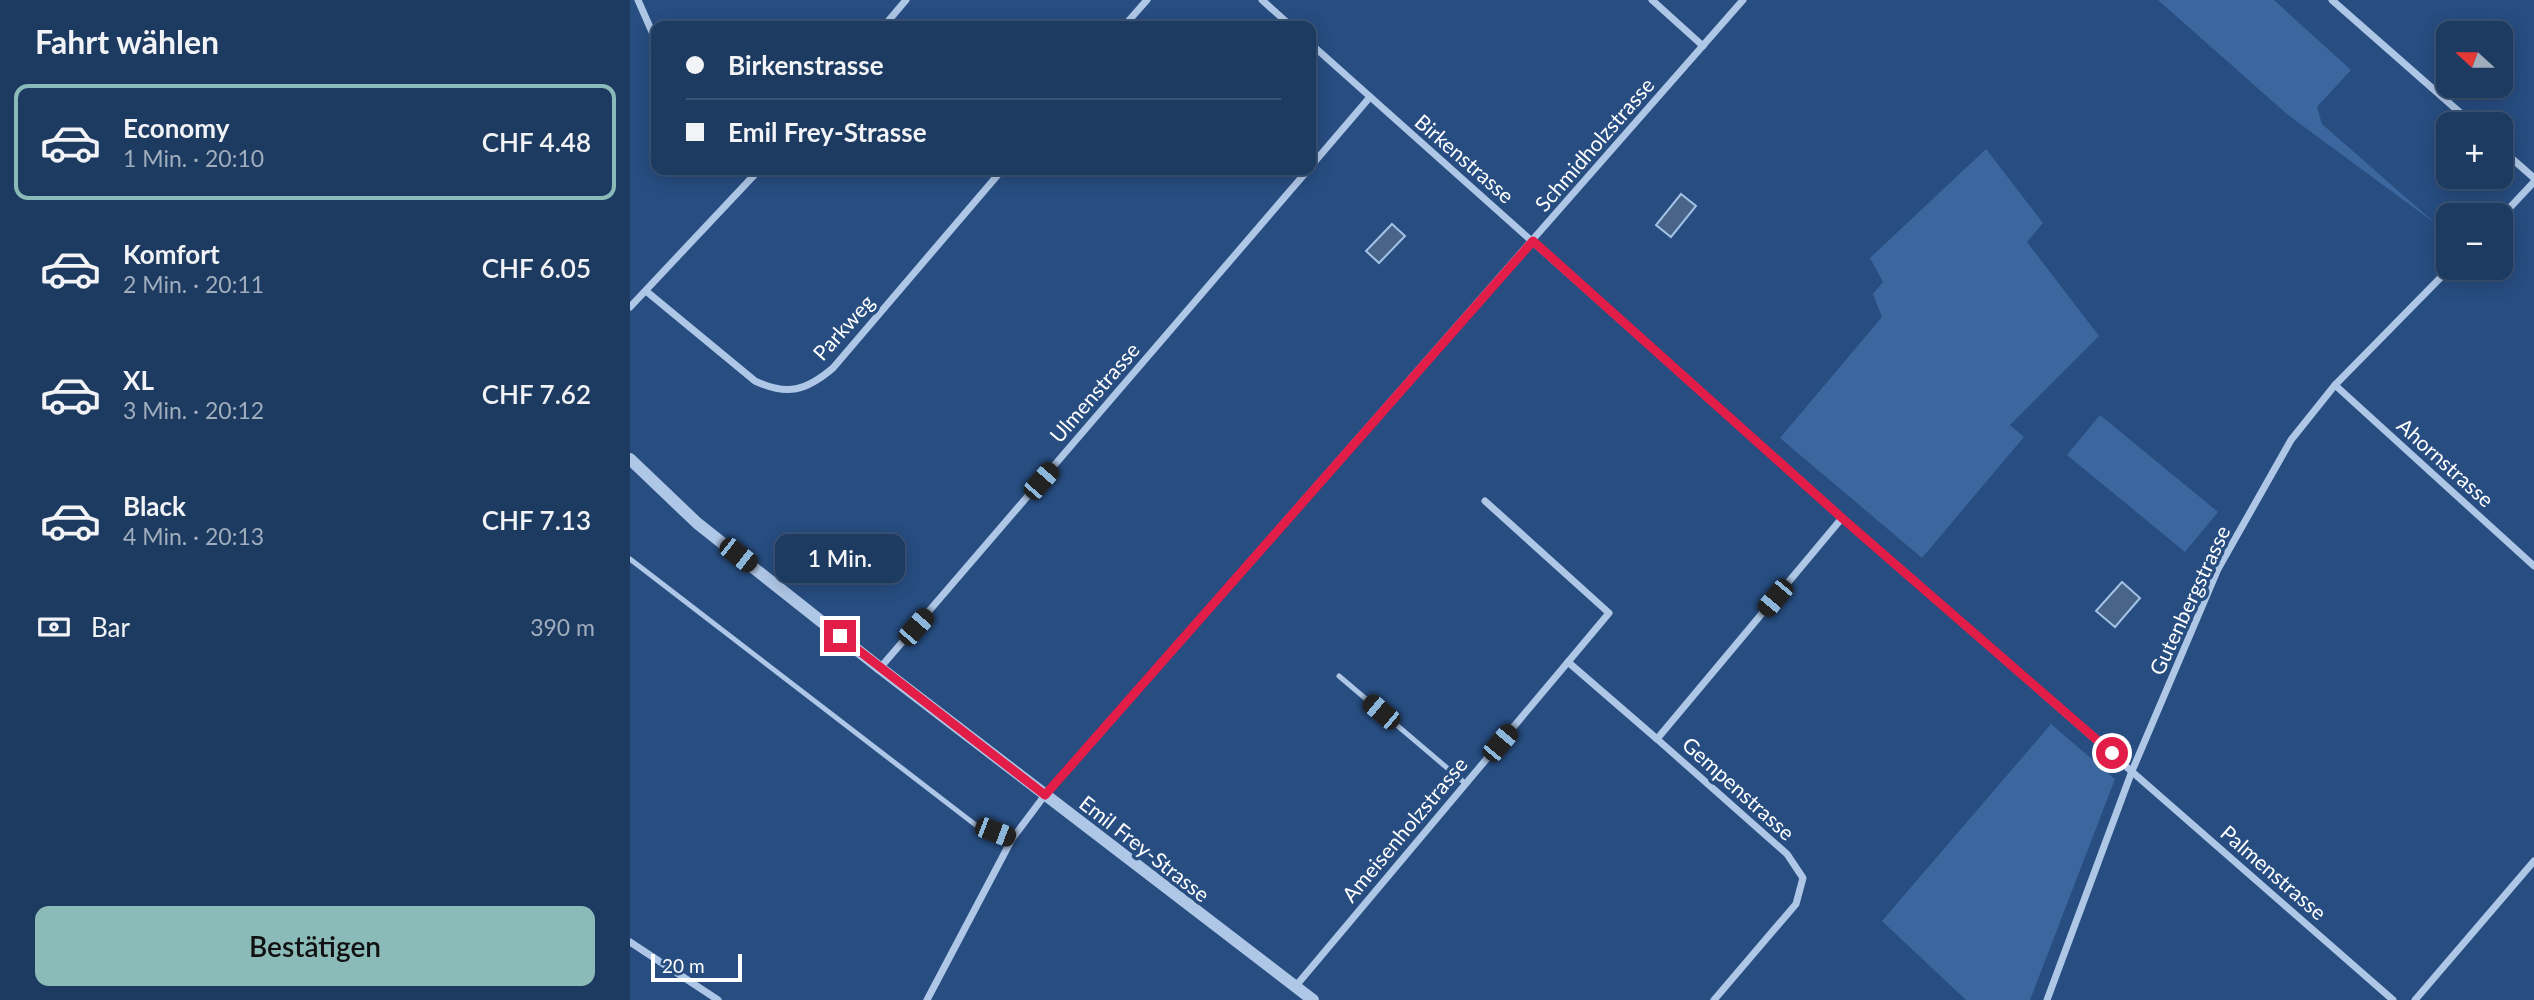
<!DOCTYPE html>
<html lang="de">
<meta charset="utf-8">
<style>
:root{--surface:#1d3a61;--page:#2a456a;--text:#f1f3f6;--muted:#a0adbd;--line:#3b5476;--accent:#8bbbb9}
body{margin:0;font-family:Lato,sans-serif;background:var(--page);color:var(--text);height:100vh;display:flex;flex-direction:column;font-size:26px;white-space:nowrap}
*{box-sizing:border-box;margin:0}
p{font-size:23px;color:var(--muted)}
.icon{flex:none;width:38px;height:38px;fill:none;stroke:currentColor;stroke-width:2;stroke-linecap:round;stroke-linejoin:round}
.map{position:relative;flex:1;overflow:hidden}
.panel{display:flex;flex-direction:column;background:var(--surface);width:630px}
.panel>*{flex:none}
.hud{position:absolute;left:21px;top:21px;width:665px;height:154px;border-radius:14px;box-shadow:0 4px 18px #0003,0 0 0 2px var(--line);display:grid;align-content:center;height:154px;padding:0 35px;background:var(--surface)}
.needle{width:46px;rotate:291deg}
.controls{position:absolute;left:1806px;top:21px;display:grid;gap:14px}
.controls a{display:grid;place-items:center;width:77px;height:77px;border-radius:14px;background:var(--surface);box-shadow:0 4px 18px #0003,0 0 0 2px var(--line);font-size:35px}
.scale{position:absolute;left:21px;bottom:18px;width:91px;box-sizing:border-box;padding-left:7px;border:4px solid #fff;border-top:0;font-size:19px;line-height:24px;white-space:nowrap;color:#fff;-webkit-text-stroke:5px #274d81;paint-order:stroke}
.end{position:absolute;width:32px;height:32px;margin:-16px;border:9px solid #e11d48;background:#fff;box-shadow:0 0 0 4px #fff}
.from{border-radius:50%}
.bubble{position:absolute;height:49px;border-radius:14px;background:var(--surface);box-shadow:0 4px 18px #0003,0 0 0 2px var(--line);font-size:23px;font-weight:600;line-height:49px;text-align:center}
.car{position:absolute;width:21px;height:42px;margin:-21px -10px;border-radius:9px;box-shadow:0 0 5px 2px #0007;background:linear-gradient(#222 24%,#8ab4d8 0 40%,#222 0 76%,#8ab4d8 0 86%,#222 0)}
.hud b{display:flex;align-items:center;gap:24px;height:66px;font-size:26px}
.hud b+b{border-top:2px solid var(--line)}
.hud i{width:18px;height:18px;background:var(--text)}
ul{padding:0;list-style:none}
li{display:flex;align-items:center;gap:21px;height:116px;margin:0 14px 10px;padding:0 21px;border:4px solid transparent;border-radius:14px}
li div{flex:1}
li b{display:block;font-size:26px}
li em{font-style:normal;font-weight:600}
li.on{border-color:var(--accent)}
li>.icon{width:63px;height:63px;stroke-width:1.5}
h2{padding:0 35px;font-size:32px;line-height:84px}
.pay{display:flex;align-items:center;gap:18px;height:77px;padding:0 35px;font-size:26px}
.pay p{margin-inline-start:auto}
.cta{display:flex;gap:14px;margin-top:auto;padding:14px 35px}
.cta a{flex:1;height:80px;border-radius:14px;background:var(--accent);color:#111;font-size:28px;font-weight:600;line-height:80px;text-align:center}
main{display:flex;flex:1;min-height:0}
.map>svg:first-child{display:block}
.green{fill:#3c679e}
.water{fill:#486488;stroke:#a3c2e6;stroke-width:2}
.lines{fill:none;stroke-linecap:round;stroke-linejoin:round}
.service{stroke:#afc7e6;stroke-width:5}
.minor{stroke:#afc7e6;stroke-width:7}
.tertiary{stroke:#afc7e6;stroke-width:12}
.route{stroke:#e11d48;stroke-width:9}
.labels{text-anchor:middle;dominant-baseline:central;stroke-width:7;stroke-linejoin:round;paint-order:stroke}
.street-label{font-size:21px;fill:#fff;stroke:#274d81}
</style>
<main>
<section class="panel">
<h2>Fahrt wählen</h2>
<ul>
<li class="on"><svg class="icon" aria-label="car" viewBox="0 0 24 24"><path d="M5 17H2v-5l4-1 3-4h7l3 4 3 1v5h-3M9 17h6M6 11h13"/><circle cx="7" cy="17" r="2"/><circle cx="17" cy="17" r="2"/></svg><div><b>Economy</b><p>1 Min. · 20:10</p></div><em>CHF 4.48</em></li>
<li><svg class="icon" aria-label="car" viewBox="0 0 24 24"><path d="M5 17H2v-5l4-1 3-4h7l3 4 3 1v5h-3M9 17h6M6 11h13"/><circle cx="7" cy="17" r="2"/><circle cx="17" cy="17" r="2"/></svg><div><b>Komfort</b><p>2 Min. · 20:11</p></div><em>CHF 6.05</em></li>
<li><svg class="icon" aria-label="car" viewBox="0 0 24 24"><path d="M5 17H2v-5l4-1 3-4h7l3 4 3 1v5h-3M9 17h6M6 11h13"/><circle cx="7" cy="17" r="2"/><circle cx="17" cy="17" r="2"/></svg><div><b>XL</b><p>3 Min. · 20:12</p></div><em>CHF 7.62</em></li>
<li><svg class="icon" aria-label="car" viewBox="0 0 24 24"><path d="M5 17H2v-5l4-1 3-4h7l3 4 3 1v5h-3M9 17h6M6 11h13"/><circle cx="7" cy="17" r="2"/><circle cx="17" cy="17" r="2"/></svg><div><b>Black</b><p>4 Min. · 20:13</p></div><em>CHF 7.13</em></li>
</ul>
<div class="pay"><svg class="icon" aria-label="cash" viewBox="0 0 24 24"><path d="M3 7h18v10H3z"/><circle cx="12" cy="12" r="2"/></svg>Bar<p>390 m</p></div>
<div class="cta"><a>Bestätigen</a></div>
</section>
<div class="map">
<svg width="1904" height="1000" viewBox="0 0 1904 1000">
<rect width="100%" height="100%" fill="#274d81"/>
<g class="green">
<path d="M1528,0h116l77,70 -34,37 5,17 114,100 -148,-109z"/>
<path d="M1356,149l57,74 -16,19 72,94 -89,89 14,12 -102,121 -142,-120 102,-121 -9,-23 10,-12 -13,-24z"/>
<path d="M1470,415l118,97 -33,40 -118,-97z"/>
<path d="M1421,724l64,55 -85,221h-64l-84,-79z"/>
</g>
<g class="water">
<path d="M1051,194l15,12 -25,31 -15,-12z"/>
<path d="M762,224l13,12 -26,27 -13,-12z"/>
<path d="M1492,582l18,16 -25,29 -19,-16z"/>
</g>
<g class="lines">
<g class="service">
<path d="M0,559l347,267 35,13"/>
<path d="M709,676l127,108"/>
</g>
<g class="minor">
<path d="M8,0l18,41"/>
<path d="M632,0l29,26"/>
<path d="M1022,0l51,46"/>
<path d="M1702,0l141,124"/>
<path d="M254,26l22,-26"/>
<path d="M494,26l23,-26"/>
<path d="M681,44l531,474 551,482"/>
<path d="M1871,149l33,29"/>
<path d="M681,166l59,-69"/>
<path d="M1871,217l33,-35"/>
<path d="M16,291l109,90c32,15 51,10 78,-13l169,-198"/>
<path d="M0,307l129,-137"/>
<path d="M1705,385l199,181"/>
<path d="M855,501l124,112 -41,49"/>
<path d="M250,668l428,-498"/>
<path d="M1027,739l130,115 16,24 -7,26 -82,96"/>
<path d="M0,942l88,58"/>
<path d="M665,987l273,-325 89,77 185,-221"/>
<path d="M297,1000l85,-161 33,-44 698,-795"/>
<path d="M1417,1000l85,-229 86,-202 73,-129 44,-55 115,-117"/>
<path d="M1785,1000l119,-139"/>
</g>
<path class="tertiary" d="M0,459l67,64 183,145 433,332"/>
</g>
<g class="lines">
<path class="route" d="M210,636l205,159 488,-554 309,277 270,235"/>
</g>
<g class="labels">
<g class="street-label">
<text transform="translate(964 144) rotate(-49)">Schmidholzstrasse</text>
<text transform="translate(835 158) rotate(41)">Birkenstrasse</text>
<text transform="translate(213 327) rotate(-48)">Parkweg</text>
<text transform="translate(464 392) rotate(-49)">Ulmenstrasse</text>
<text transform="translate(1816 462) rotate(42)">Ahornstrasse</text>
<text transform="translate(1559 600) rotate(-65)">Gutenbergstrasse</text>
<text transform="translate(1109 788) rotate(42)">Gempenstrasse</text>
<text transform="translate(774 829) rotate(-50)">Ameisenholzstrasse</text>
<text transform="translate(515 848) rotate(38)">Emil Frey-Strasse</text>
<text transform="translate(1644 872) rotate(41)">Palmenstrasse</text>
</g>
</g>
</svg>
<div class="controls">
<a><svg class="needle" viewBox="-14 -14 28 28"><path d="M0-13l5 13h-10z" fill="#e53935"/><path d="M0 13l5-13h-10z" fill="#a0adbd"/></svg></a>
<a>+</a>
<a>−</a>
</div>
<div class="scale">20 m</div>
<i class="end from" style="left:1482px;top:753px"></i>
<i class="end" style="left:210px;top:636px"></i>
<div class="bubble" style="left:145px;top:534px;width:130px">1 Min.</div>
<i class="car" style="left:411px;top:481px;rotate:41deg"></i>
<i class="car" style="left:108px;top:555px;rotate:128deg"></i>
<i class="car" style="left:1145px;top:598px;rotate:220deg"></i>
<i class="car" style="left:286px;top:627px;rotate:41deg"></i>
<i class="car" style="left:751px;top:712px;rotate:310deg"></i>
<i class="car" style="left:870px;top:743px;rotate:40deg"></i>
<i class="car" style="left:365px;top:832px;rotate:111deg"></i>
<div class="hud">
<b><i class="from"></i>Birkenstrasse</b>
<b><i></i>Emil Frey-Strasse</b>
</div>
</div>
</main>
